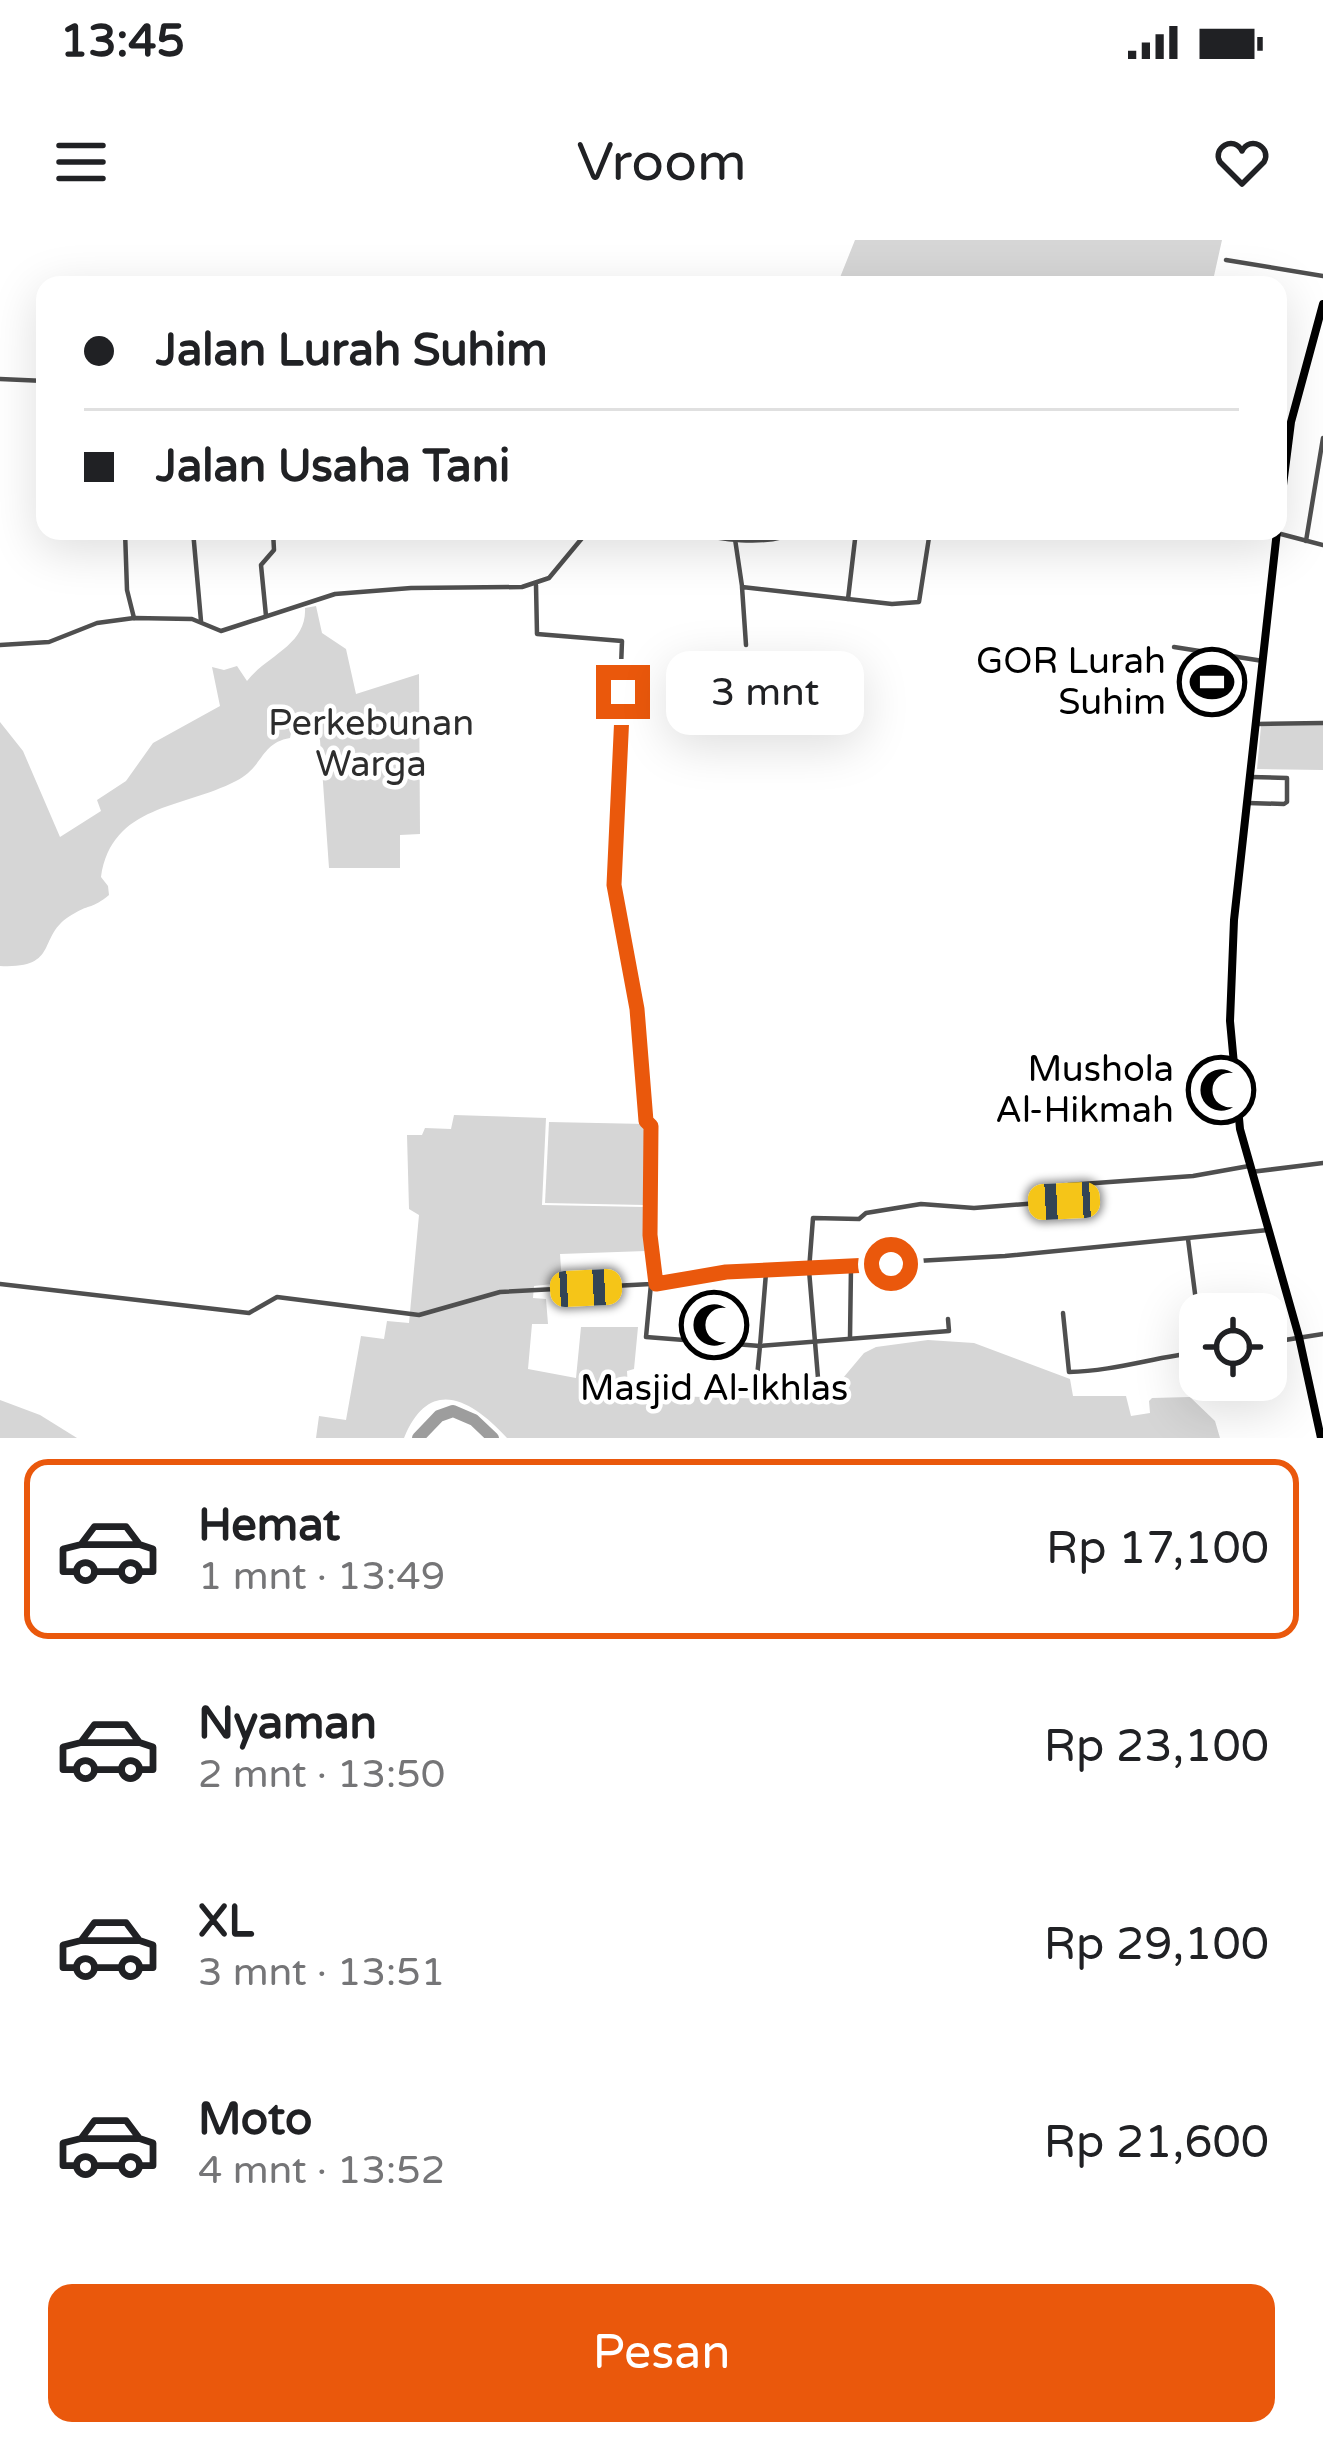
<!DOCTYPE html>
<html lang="id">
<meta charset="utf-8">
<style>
:root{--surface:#fff;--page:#f2f2f2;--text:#202124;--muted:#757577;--line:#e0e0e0;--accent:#ea580c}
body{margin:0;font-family:"Varela Round",sans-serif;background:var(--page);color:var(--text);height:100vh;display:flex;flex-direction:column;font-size:45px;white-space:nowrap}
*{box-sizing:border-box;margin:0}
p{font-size:39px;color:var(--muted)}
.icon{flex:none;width:66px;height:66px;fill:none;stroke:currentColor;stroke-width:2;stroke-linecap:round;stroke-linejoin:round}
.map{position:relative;height:1198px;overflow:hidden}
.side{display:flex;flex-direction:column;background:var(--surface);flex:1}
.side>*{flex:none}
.guide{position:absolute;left:36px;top:36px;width:1251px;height:264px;border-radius:24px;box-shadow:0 12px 48px #0002;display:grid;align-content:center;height:264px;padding:0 48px;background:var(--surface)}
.buttons{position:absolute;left:1179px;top:1053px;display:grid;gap:24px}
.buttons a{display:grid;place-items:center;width:108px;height:108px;border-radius:24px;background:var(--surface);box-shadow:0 12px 48px #0002;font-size:60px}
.end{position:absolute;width:54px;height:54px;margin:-27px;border:15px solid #ea580c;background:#fff;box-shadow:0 0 0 6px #fff}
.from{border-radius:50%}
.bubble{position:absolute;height:84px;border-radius:24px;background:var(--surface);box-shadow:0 12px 48px #0002;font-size:39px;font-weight:600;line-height:84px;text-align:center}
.car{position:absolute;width:36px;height:72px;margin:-36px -18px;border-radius:15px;box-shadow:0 0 9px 3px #0007;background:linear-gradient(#f5c518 24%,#345 0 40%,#f5c518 0 76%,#345 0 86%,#f5c518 0)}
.guide b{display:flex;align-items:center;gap:42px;height:114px;font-size:45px}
.guide b+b{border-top:3px solid var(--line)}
.guide i{width:30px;height:30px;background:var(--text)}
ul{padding:21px 0 0;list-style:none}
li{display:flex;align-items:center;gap:36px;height:180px;margin:0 24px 18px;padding:0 24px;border:6px solid transparent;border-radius:24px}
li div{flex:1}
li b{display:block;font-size:45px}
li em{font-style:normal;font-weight:600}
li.active{border-color:var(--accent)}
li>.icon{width:108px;height:108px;stroke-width:1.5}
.button{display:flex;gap:24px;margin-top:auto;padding:24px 48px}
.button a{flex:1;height:138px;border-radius:24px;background:var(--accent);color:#fff;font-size:48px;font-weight:600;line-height:138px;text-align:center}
.status{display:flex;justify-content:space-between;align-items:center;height:84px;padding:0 60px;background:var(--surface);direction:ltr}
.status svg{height:33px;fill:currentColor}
header{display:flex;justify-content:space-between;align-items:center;height:156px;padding:0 48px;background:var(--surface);font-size:54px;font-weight:600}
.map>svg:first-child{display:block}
.green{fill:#d6d6d6}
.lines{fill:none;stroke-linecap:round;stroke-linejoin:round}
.river{stroke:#9d9d9d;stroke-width:12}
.minor{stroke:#4f4f4f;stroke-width:4.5}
.primary{stroke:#000;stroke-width:8}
.route{stroke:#ea580c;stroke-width:15}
.labels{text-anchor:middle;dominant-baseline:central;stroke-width:9;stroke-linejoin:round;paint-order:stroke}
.poi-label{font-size:36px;fill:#000;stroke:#fff;text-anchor:end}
.park-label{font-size:36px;fill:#2d2d2d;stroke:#fff}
</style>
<div class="status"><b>13:45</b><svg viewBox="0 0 49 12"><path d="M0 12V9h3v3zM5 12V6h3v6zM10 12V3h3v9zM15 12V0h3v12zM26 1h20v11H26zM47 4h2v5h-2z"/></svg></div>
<header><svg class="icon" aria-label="menu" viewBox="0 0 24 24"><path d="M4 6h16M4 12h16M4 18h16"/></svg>Vroom<svg class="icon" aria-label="heart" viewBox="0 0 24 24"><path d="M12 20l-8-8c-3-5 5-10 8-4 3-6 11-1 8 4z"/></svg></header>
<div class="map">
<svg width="1323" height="1198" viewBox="0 0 1323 1198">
<rect width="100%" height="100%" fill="#fff"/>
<g class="green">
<path d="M855,0h367l-8,36 14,4 -1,5h-390z"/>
<path d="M316,366l6,27 24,16 10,45 63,-20 1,160 -20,1v33h-71l-9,-128 -7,-16 -8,-3 -13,8 -2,9c-30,5 -26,29 -54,43 -54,28 -124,23 -135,96l7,9 1,9c-17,14 -19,9 -34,18 -41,21 -12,56 -75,53v-244l23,29 37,86 41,-26 -4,-11 29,-19 27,-38 67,-37 -8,-39 12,3 13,-4 10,15c20,-26 60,-36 58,-73z"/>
<path d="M1323,485v45l-66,-1 4,-43z"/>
<path d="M454,875l92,3 -4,87 103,2 1,44 -86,3 2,29 -28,3 -1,12 13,1 2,25h-16l-4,45 48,9 5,-51h57l-4,42 -7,2 1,18 6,6 136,4 33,-14 40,-7 21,-25 12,-6 52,-7 46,3 96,36 3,17h53l5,20 19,-3 -1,-12 3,-3 38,-1 25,24 5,17h-713c-35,-38 -77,-63 -103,0h-88l3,-22 27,4 15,-84 23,3 3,-18 22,2 10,-108 -10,-6 -2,-74h15l3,-7 26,1z"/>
<path d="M549,882l97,2 -1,81 -100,-2z"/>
<path d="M0,1160l40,15 37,23h-77z"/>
</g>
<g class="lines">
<path class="river" d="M418,1198l21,-22 14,-5 21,9 19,18"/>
<g class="minor">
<path d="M1226,20l97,16"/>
<path d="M0,139l45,2"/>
<path d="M125,291l2,59 7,28"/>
<path d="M193,291l8,90"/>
<path d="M676,291c37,6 89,18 123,0"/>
<path d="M1277,293l46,12"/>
<path d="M735,299l7,47"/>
<path d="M1306,301l17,-103"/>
<path d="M536,345l1,49 85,7 -9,236 24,132 9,112 5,5 -1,109 6,49"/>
<path d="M848,359l8,-68"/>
<path d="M266,376l-5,-51 13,-15 -1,-19"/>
<path d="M0,405l49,-3 48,-19 37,-5 58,1 29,12 114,-37 76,-6 111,-1 27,-9 34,-41 13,-6"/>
<path d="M746,405l-4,-58 150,17 27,-2 11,-71"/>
<path d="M1174,407l89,14"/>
<path d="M1256,484l67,-1"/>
<path d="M1248,563l36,1 3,-2v-24l-36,-1"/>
<path d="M1251,932l72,-9"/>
<path d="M1188,999l9,70"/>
<path d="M0,1044l249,29 28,-16 142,18 81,-23 151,-8 87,-13 267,-15 263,-26"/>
<path d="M651,1044l-5,53 114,9 6,-73"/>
<path d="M1063,1073l6,59c46,-1 85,-15 131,-20"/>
<path d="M850,1098l1,-71"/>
<path d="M1266,1103l57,-9"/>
<path d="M756,1147l4,-41 189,-15 -1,-12"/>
<path d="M819,1150l-10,-120 4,-52 46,1 7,-6 55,-9 53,4 90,-7 4,-16 125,-9 56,-10"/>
</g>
<g class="primary">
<path d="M1278,285l13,-103 32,-118"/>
<path d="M1277,291l-43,389 -4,101 10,108 59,208 22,101"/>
</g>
</g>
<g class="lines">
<path class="route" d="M623,452l-9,193 23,124 9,112 5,5 -1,109 6,49 70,-12 165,-8"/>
</g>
<defs>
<g id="stadium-ring" transform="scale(3.45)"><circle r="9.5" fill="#fff" stroke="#000" stroke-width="1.5"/><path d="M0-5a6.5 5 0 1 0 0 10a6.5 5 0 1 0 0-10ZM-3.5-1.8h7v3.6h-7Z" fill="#000"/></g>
<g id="mosque-ring" transform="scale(3.45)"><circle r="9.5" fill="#fff" stroke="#000" stroke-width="1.5"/><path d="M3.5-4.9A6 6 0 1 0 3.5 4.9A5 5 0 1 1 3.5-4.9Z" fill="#000"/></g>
</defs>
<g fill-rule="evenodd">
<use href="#stadium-ring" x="1212" y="442"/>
<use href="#mosque-ring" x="1221" y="850"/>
<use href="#mosque-ring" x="714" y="1085"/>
</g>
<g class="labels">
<g class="poi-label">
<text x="1166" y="421">GOR Lurah<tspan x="1166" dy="41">Suhim</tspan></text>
<text x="1174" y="829">Mushola<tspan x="1174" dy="41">Al-Hikmah</tspan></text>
<text x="714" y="1148" text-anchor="middle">Masjid Al-Ikhlas</text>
</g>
<g class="park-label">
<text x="371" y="483">Perkebunan<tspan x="371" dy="41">Warga</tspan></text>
</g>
</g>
</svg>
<div class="buttons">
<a><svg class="icon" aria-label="locate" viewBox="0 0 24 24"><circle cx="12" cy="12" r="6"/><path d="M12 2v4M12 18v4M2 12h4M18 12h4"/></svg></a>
</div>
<i class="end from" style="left:891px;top:1024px"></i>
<i class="end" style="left:623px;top:452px"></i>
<div class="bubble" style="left:666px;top:411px;width:198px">3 mnt</div>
<i class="car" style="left:1064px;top:961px;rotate:267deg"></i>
<i class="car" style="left:586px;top:1048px;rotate:87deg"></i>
<div class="guide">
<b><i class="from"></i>Jalan Lurah Suhim</b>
<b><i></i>Jalan Usaha Tani</b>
</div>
</div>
<section class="side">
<ul>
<li class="active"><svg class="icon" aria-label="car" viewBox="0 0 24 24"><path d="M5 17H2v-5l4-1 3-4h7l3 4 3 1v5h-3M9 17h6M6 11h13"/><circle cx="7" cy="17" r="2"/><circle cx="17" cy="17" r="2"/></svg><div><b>Hemat</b><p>1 mnt · 13:49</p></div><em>Rp 17,100</em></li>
<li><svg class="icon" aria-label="car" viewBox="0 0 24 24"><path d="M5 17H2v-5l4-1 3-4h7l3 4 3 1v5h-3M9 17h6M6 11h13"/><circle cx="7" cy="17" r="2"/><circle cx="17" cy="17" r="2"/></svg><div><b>Nyaman</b><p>2 mnt · 13:50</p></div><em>Rp 23,100</em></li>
<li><svg class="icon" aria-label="car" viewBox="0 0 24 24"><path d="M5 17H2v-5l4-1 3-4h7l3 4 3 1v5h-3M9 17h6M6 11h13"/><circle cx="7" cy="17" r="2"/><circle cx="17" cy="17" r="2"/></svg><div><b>XL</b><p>3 mnt · 13:51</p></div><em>Rp 29,100</em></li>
<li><svg class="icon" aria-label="car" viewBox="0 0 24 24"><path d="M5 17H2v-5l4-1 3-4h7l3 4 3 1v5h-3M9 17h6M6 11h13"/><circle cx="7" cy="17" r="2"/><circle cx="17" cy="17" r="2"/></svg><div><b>Moto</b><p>4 mnt · 13:52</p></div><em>Rp 21,600</em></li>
</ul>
<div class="button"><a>Pesan</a></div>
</section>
